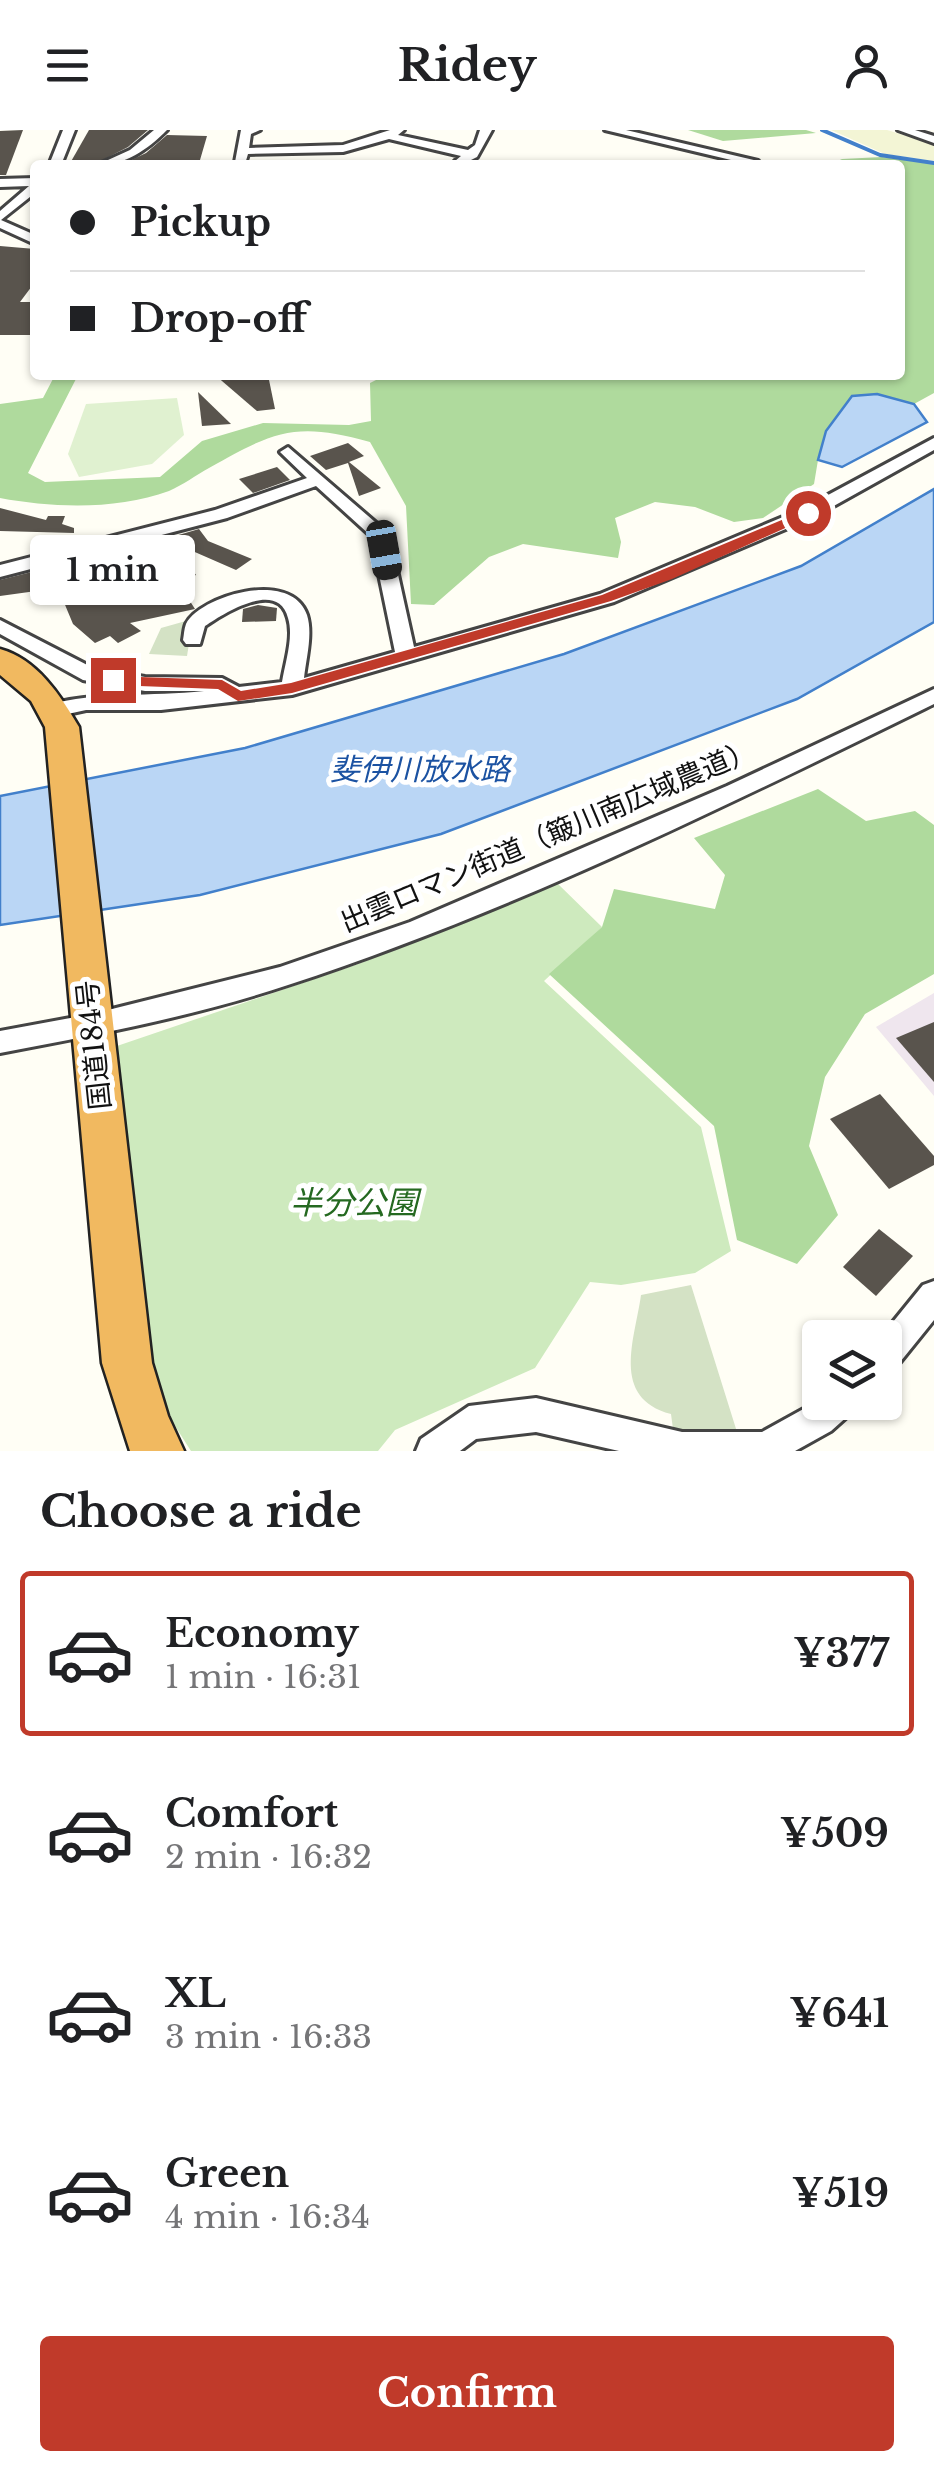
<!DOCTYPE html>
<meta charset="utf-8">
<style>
:root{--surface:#fff;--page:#f2f2f2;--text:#202124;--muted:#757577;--line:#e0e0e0;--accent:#c03a2a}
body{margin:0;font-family:"Libre Baskerville","Noto Sans JP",serif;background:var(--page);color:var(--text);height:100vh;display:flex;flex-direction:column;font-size:38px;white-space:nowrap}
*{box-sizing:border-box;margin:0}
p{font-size:32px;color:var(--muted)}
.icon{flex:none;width:55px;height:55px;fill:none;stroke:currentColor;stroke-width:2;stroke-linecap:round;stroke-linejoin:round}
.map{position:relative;height:1321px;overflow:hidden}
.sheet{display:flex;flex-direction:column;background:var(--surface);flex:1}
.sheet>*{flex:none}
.guide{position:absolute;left:30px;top:30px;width:875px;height:220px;border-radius:10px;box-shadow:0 2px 8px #0004;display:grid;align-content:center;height:220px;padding:0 40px;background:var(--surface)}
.fabs{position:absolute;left:802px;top:1190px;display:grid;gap:20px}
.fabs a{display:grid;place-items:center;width:100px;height:100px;border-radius:10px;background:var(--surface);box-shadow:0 2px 8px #0004;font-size:50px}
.end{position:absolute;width:45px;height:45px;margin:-22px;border:12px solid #c03a2a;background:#fff;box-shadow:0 0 0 5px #fff}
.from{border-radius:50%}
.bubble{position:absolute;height:70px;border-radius:10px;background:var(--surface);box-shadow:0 2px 8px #0004;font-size:32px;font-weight:800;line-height:70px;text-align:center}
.car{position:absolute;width:30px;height:60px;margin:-30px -15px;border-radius:12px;box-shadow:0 0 8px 2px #0007;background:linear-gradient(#222 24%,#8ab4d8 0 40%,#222 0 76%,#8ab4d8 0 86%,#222 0)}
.guide b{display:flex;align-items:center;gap:35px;height:95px;font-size:38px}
.guide b+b{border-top:2px solid var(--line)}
.guide i{width:25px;height:25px;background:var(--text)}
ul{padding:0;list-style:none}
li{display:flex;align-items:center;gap:30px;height:165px;margin:0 20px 15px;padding:0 20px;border:5px solid transparent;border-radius:10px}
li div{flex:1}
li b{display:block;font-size:38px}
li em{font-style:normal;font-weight:800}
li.current{border-color:var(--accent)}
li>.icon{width:90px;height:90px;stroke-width:1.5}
h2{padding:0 40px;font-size:45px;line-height:120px}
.primary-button{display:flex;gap:20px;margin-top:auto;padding:20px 40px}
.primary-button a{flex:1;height:115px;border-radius:10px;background:var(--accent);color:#fff;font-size:40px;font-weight:800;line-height:115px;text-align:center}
header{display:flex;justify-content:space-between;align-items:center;height:130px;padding:0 40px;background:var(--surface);font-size:45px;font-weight:800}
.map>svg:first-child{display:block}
.industrial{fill:#efe6ee}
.farmland{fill:#f3f5d5}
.green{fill:#ceeabe}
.forest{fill:#afda9d}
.cemetery{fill:#d4e2c5}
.pitch{fill:#e0f1d0}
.water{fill:#bad6f5;stroke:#4280cb;stroke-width:2.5}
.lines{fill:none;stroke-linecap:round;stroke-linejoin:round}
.stream{stroke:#4280cb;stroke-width:4}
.building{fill:#59544d}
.minor-casing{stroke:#444;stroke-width:6}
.highway-casing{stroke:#222;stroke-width:5}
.minor{fill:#fff;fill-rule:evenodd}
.highway{fill:#f1b960;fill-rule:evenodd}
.route{fill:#c03a2a}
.labels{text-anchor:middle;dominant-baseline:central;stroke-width:10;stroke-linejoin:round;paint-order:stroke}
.street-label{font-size:28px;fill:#111;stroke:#fff}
.water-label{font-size:30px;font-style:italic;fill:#1b52a2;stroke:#fff}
.near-park-label{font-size:32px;font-style:italic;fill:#256921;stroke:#fff}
</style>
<header><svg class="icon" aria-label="menu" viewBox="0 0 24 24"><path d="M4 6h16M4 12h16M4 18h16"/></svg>Ridey<svg class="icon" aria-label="person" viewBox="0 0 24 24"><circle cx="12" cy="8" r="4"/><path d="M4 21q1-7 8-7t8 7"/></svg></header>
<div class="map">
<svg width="934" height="1321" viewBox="0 0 934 1321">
<rect width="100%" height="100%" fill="#fffef5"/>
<path class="industrial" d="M934,863v103l-58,-69z"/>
<path class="farmland" d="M831,0h56l47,14v17l-49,-7z"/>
<path class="green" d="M557,753l45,44 -58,54 157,146 30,124 -36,22 -74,12 -31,-3 -55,86 -140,62 -17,21h-187l-39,-61 -36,-229 1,-115 244,-83z"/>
<g class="forest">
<path d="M688,0h118l10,3 -93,8z"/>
<path d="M882,27l52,7v229l-20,11 -37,-10 -59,66 -4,24 -51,34 -29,4 -39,-15 -40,-5 -40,16 6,24 -3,16 -95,-14 -34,13 -55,48 -23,-1 -5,-98 -36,-64c-74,-21 -96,-11 -161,26 -13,7 -26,17 -40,23 -51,19 -116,17 -169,7v-94l43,-6 12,-23h23l-50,98 17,9 115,-5 42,-36 61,-18 86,2 22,-4 -1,-38 16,-8h514v-210h-71l13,-6z"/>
<path d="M818,659l48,32 49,-10 19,14v149l-69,40 -40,63 -16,69 29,69 -41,49 -60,-24 -23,-114 -165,-152 53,-47 12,-38 101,20 10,-34 -31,-37z"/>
</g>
<g class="cemetery">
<path d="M193,489l-6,37 -38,-2 12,-26z"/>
<path d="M691,1155l46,147 -64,-3 -2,-15c-61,-16 -36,-75 -30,-119z"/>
</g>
<path class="pitch" d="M177,268l7,37 -32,29 -73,13 -11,-23 18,-50z"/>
<g class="water">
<path d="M877,264l37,10 13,18 -85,45 -24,-7 8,-29 26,-35z"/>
<path d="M934,359v133l-137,77 -356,135 -241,61 -200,30v-129l245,-48 319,-94 237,-88z"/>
</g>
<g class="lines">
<path class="stream" d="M822,0l58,25 54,8"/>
</g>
<g class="building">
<path d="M23,0l-17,45h-6v-44z"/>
<path d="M89,0h59l-20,17 -35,18h-24z"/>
<path d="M167,5l40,1 -7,24 -79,5 25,-12z"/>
<path d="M0,116l35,3v33l-15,20h15v33h-35z"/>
<path d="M215,245h53l7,34 -18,2z"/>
<path d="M198,262l33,32 -29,2z"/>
<path d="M348,313l16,13 -15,6 32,26 -22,8 -11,-33 -22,7 -16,-14z"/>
<path d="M277,337l13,13 -37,13 -14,-14z"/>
<path d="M0,378l46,12 2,-4h17l-3,8 12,4v5l-74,-2z"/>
<path d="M199,399l9,12 44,18 -16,11 -71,-31z"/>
<path d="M95,426l16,27 73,-24 12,16 -19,6 18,28 -65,14 11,8 -23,12 -8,-7 -15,7 -22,-19 -15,-36 -58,8v-16z"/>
<path d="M258,475l19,3 -1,13 -34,1 1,-13z"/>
<path d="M934,892v60l-38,-44z"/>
<path d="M880,964l54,62v9l-45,24 -59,-70z"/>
<path d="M879,1099l34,27 -37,40 -33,-29z"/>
</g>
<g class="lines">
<g class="minor-casing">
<g id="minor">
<path d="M63,0h12l-14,35h-12z"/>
<path d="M154,0h13c-20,20 -41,35 -70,35l33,-15z"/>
<path d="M241,0h19l-9,4 -2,14 94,-3 47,-15h14l-6,5 70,15 7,-5 5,-15h12l-15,27 -16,8 -6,-4 6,-5 -72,-17 -46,13 -95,2 -3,10 -6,1 -4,-3z"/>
<path d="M605,0h21l132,31 -6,4z"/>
<path d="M898,0h17l19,6v7z"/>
<path d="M35,48v15l-34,27 34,15v9l-35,-16v-17l29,-25 -29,1v-8z"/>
<path d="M934,308v12l-120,67 -200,85 -322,93 -131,15h-75l-32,7 -7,-2 -4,-5 4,-5c51,-14 104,-8 157,-14h-59l-62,-11 -83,-46v-14l95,49 50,8 77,1 17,9 43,-5c3,-19 12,-45 6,-64 -10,-39 -64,-5 -83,8l-5,18h-14l-3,-4c1,-5 1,-11 3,-16 13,-27 105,-56 121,-9 6,19 -1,44 -3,63l91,-26 -24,-116 -55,-50 -89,32 -227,59v-12l215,-55 92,-32 -27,-26 8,-5 101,87 25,113 186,-53 202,-85z"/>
<path d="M934,559v15c-210,103 -423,208 -646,281 -93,31 -192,50 -288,68v-22l92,-17 188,-47 130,-45 317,-136z"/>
<path d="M934,1151v39l-38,47 -11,5v-34h-5l43,-53z"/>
<path d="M820,1266v6h34l-4,12 -19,17 -36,20h-176l-83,-19 -60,7 -16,12h-44l5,-12 48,-33 67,-8 146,34h80l45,-25z"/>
</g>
</g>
<g class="highway-casing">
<path id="highway" d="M0,519c37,10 61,47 79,78l73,636 16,53 16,35h-54l-28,-88 -57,-636 -14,-26 -31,-26z"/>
</g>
<use href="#minor" class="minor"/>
<use href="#highway" class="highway"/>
</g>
<path class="route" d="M808,379l4,1v6l-140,63 -61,22 -319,92 -54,8 -20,-12 -105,-4 -7,-5 7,-4 109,4 19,11 50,-8 311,-88z"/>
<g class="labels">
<g class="street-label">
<text transform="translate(548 706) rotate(-23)">出雲ロマン街道（簸川南広域農道）</text>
<text transform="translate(94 915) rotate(-96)">国道184号</text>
</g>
<g class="water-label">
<text x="420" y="639">斐伊川放水路</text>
</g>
<g class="near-park-label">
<text x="354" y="1073">半分公園</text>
</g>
</g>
</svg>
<div class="fabs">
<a><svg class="icon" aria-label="layers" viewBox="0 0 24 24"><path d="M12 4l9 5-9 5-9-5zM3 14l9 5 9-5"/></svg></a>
</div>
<i class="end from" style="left:808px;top:383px"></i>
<i class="end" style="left:113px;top:550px"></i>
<div class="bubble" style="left:30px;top:405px;width:165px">1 min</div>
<i class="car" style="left:384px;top:420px;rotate:170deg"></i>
<div class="guide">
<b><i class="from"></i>Pickup</b>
<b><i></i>Drop-off</b>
</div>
</div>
<section class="sheet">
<h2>Choose a ride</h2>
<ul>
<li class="current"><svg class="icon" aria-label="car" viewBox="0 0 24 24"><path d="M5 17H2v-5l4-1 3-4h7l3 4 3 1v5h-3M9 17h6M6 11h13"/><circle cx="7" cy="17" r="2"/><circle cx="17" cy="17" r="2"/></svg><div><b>Economy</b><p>1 min · 16:31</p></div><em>¥377</em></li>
<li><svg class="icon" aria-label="car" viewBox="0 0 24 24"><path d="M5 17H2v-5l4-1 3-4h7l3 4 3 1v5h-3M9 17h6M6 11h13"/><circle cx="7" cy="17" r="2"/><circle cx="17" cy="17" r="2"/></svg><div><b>Comfort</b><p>2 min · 16:32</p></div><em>¥509</em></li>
<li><svg class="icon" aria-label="car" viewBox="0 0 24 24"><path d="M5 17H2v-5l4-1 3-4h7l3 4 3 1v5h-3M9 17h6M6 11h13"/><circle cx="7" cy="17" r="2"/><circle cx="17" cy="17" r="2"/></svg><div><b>XL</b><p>3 min · 16:33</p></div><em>¥641</em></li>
<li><svg class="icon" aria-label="car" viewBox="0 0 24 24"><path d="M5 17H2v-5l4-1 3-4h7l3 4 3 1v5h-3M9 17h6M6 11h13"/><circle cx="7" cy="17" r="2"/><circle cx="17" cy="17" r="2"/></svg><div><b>Green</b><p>4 min · 16:34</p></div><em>¥519</em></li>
</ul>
<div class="primary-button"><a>Confirm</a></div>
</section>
